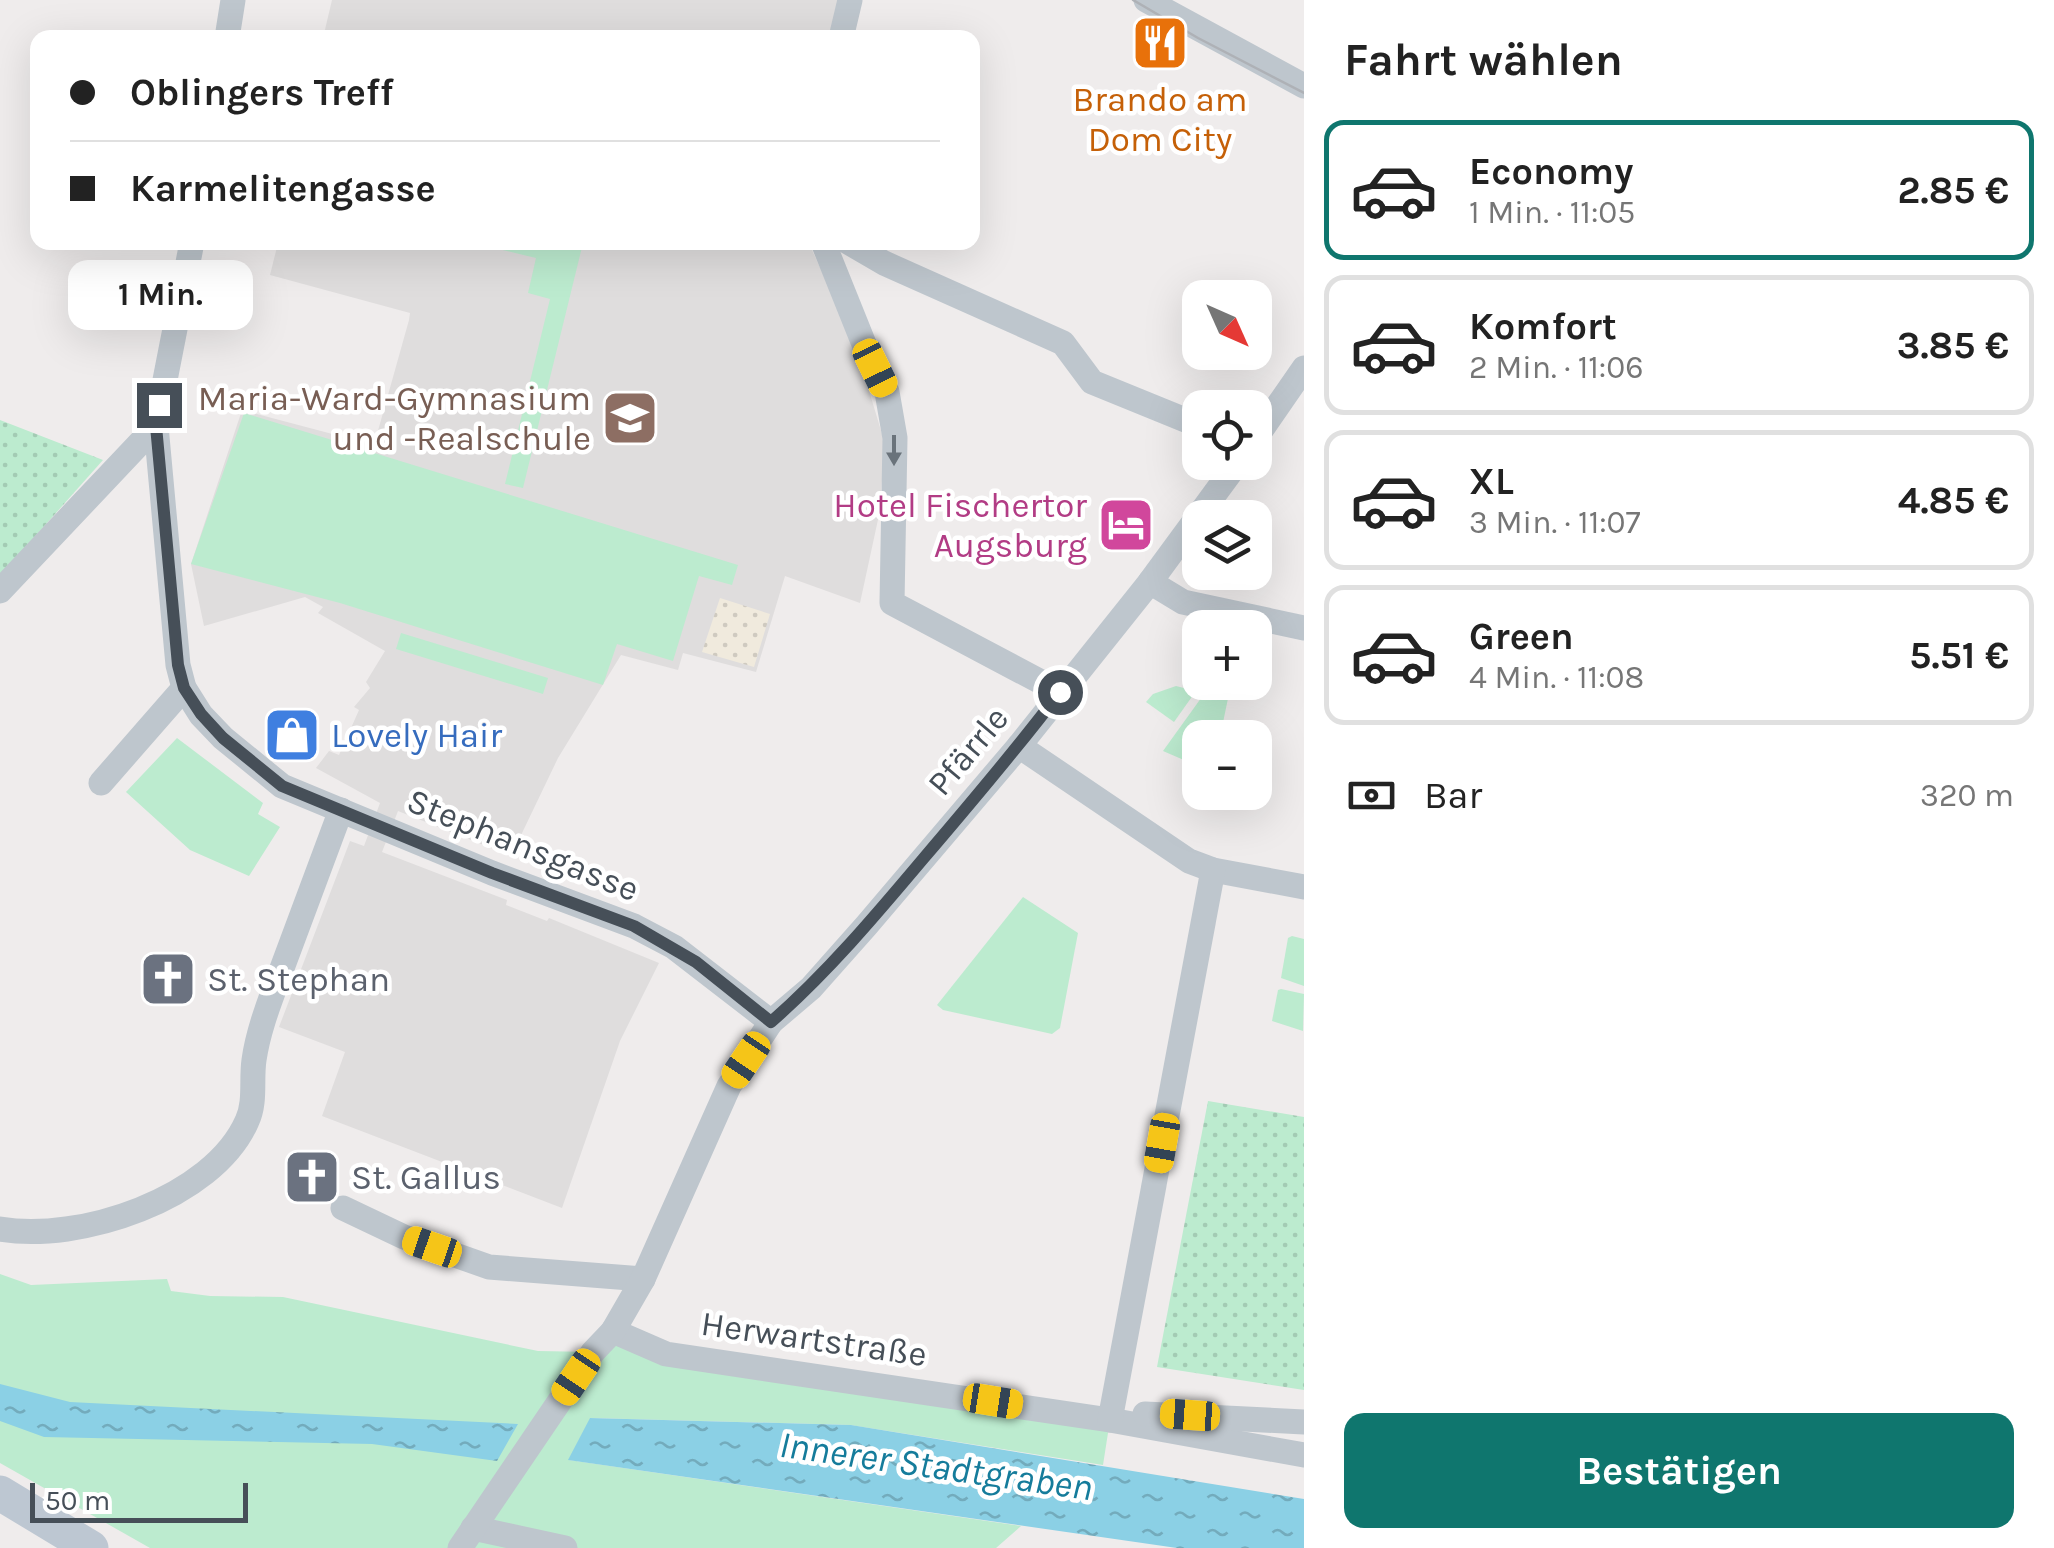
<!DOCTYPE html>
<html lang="de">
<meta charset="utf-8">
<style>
:root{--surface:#fff;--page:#f6f6f6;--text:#222;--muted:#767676;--line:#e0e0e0;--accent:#0f766e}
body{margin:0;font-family:Karla,sans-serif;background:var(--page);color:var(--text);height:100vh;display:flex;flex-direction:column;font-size:38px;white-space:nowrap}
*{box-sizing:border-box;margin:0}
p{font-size:32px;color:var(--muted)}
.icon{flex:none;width:55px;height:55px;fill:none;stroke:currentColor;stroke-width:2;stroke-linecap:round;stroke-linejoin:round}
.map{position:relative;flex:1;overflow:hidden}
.panel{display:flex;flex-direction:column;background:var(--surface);width:750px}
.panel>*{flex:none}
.guide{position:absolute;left:30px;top:30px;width:950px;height:220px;border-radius:20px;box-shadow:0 10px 40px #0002;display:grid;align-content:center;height:220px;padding:0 40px;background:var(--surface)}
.needle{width:65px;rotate:135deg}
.tools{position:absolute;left:1182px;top:280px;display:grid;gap:20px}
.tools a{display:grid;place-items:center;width:90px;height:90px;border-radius:20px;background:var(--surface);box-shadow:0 10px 40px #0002;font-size:50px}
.scale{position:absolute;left:30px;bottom:25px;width:218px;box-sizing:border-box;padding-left:10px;border:5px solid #464f58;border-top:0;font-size:28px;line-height:35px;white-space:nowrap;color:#464f58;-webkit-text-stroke:8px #fff;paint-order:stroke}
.end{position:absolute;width:45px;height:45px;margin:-22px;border:12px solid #464f58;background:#fff;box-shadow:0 0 0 5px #fff}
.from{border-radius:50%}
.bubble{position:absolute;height:70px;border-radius:20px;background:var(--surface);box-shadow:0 10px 40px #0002;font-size:32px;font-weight:700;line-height:70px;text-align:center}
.car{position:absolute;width:30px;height:60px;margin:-30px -15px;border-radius:12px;box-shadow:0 0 8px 2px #0007;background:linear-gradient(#f5c518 24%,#345 0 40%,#f5c518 0 76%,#345 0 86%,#f5c518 0)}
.guide b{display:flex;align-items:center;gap:35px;height:95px;font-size:38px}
.guide b+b{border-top:2px solid var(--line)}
.guide i{width:25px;height:25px;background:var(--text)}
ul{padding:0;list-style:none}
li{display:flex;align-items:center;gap:30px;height:140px;margin:0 20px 15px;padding:0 20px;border:5px solid var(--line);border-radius:20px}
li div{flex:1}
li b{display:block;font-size:38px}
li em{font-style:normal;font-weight:700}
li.selected{border-color:var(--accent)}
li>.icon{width:90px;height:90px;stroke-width:1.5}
h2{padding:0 40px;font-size:45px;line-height:120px}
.pay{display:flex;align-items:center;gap:25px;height:110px;padding:0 40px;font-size:38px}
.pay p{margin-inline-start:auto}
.primary-button{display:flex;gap:20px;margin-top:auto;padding:20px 40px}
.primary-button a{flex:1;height:115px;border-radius:20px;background:var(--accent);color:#fff;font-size:40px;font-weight:700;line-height:115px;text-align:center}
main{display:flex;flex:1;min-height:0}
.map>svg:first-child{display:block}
.education{fill:#dfdddd}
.green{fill:#bcebcf}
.sand{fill:url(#sand-dots)}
.garden{fill:url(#garden-dots)}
.water{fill:url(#water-ripples)}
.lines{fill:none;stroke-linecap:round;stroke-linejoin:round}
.street{stroke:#bec6cd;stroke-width:25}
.secondary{stroke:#bdc7d2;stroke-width:35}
.tram{stroke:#aeb1b6;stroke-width:2.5}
.oneway{fill:#6a737b}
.route{stroke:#464f58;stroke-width:12}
.labels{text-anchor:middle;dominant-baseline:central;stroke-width:9;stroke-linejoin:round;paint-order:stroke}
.food-label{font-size:35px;fill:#c56008;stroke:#fff}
.education-label{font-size:35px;fill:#785e54;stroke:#fff;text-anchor:end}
.hotel-label{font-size:35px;fill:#b23c85;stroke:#fff;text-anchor:end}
.shop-label{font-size:35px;fill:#366cbe;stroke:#fff;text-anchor:start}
.street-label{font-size:35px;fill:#464f58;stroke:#fff}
.worship-label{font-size:35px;fill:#5b616d;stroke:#fff;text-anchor:start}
.water-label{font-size:38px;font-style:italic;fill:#157c9b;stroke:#fff}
</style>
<main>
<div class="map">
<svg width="1304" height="1548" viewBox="0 0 1304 1548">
<defs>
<pattern id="sand-dots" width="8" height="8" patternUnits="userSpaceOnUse" patternTransform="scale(2.5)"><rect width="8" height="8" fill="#f0eadd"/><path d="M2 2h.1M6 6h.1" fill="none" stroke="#cfcac0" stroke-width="1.8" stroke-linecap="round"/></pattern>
<pattern id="garden-dots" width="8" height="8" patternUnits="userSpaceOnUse" patternTransform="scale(2.5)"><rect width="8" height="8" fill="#bcebcf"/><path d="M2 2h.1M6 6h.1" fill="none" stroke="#a3cbb4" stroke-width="1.8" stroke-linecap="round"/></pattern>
<pattern id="water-ripples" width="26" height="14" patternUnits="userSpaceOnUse" patternTransform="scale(2.5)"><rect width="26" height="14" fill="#8bd0e5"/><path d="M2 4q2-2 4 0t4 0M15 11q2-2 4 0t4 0" fill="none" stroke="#73abbc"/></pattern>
</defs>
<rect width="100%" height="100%" fill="#efecec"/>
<g class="education">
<path d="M332,0h509l-9,37 -509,1z"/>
<path d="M785,242l27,8 43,94 30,100 -6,71 -19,88 -75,-27 -29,96 -73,-19 -5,17 -57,-15 -63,103 -47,98 -113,-45 -16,41 125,48 -1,5 41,16 2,-3 110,45 -39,78 -58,167 -240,-92 23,-64 -66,-25 71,-186 14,5 16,-43 -64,-35 13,-17 10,4 20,-45 -5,-3 16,-19 -4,-6 19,-31 -67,-38 5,-6 -18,-10 -101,29 -13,-62 51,-154 132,35 35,-125 1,-7 -140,-38 8,-32z"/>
</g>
<g class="green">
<path d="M473,243h110l-60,245 -18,-4 45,-185 -22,-6 8,-35z"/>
<path d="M244,413l494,152 -6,20 -33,-9 -26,85 -56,-17 -14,41 -263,-82 -149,-39z"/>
<path d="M401,633l147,45 -5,16 -147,-45z"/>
<path d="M1231,684l-11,53 -20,1v29l-37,-16 41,-57z"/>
<path d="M1176,686l20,5 -22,31 -28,-20 7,-8z"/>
<path d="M177,738l86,65 -5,11 22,13 -31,49 -59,-26 -64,-58z"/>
<path d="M1023,897l55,36 -18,95 -8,6 -109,-24 -6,-5z"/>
<path d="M1292,936l12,3v47l-23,-8 7,-40z"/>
<path d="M1281,989l23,5 -1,37 -31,-10 6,-31z"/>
<path d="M0,1274l31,11 136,-6 4,12 39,5 73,1 255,54 55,1 20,-21 53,23 444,66 -7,45 -253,-40 -259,-7 -22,42 452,66 -25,22h-846l-150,-85z"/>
</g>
<path class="sand" d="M720,598l50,16 -16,53 -52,-15z"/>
<g class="garden">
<path d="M0,420l103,40 -103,116z"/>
<path d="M1208,1101l96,16v273l-147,-23z"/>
</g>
<g class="water">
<path d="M0,1384l70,18 448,22 -21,37 -125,-17 -328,-7 -44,-16z"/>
<path d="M590,1418l261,7 453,74v49h-127l-609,-88z"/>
</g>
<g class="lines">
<g class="street">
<path d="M1146,0l158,86"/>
<path d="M227,38l6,-38"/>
<path d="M841,38l9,-38"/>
<path d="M192,242l-36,184 22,239 6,23 17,27 22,23 59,48 210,87 142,53 40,21 97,75"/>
<path d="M823,242l41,102 23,48 8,46 -3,165 168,89"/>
<path d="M848,242l36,21 179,80 29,39 108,44"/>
<path d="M1255,439l49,-71"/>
<path d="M1150,582l33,20 121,26"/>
<path d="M0,591l156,-165"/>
<path d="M1019,746l170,115 24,9 91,17"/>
<path d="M101,783l83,-95"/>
<path d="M281,971l60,-161"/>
<path d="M343,1208l61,29 85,30 154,12"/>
<path d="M0,1229c78,14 213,-30 247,-108 9,-19 4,-41 7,-61 4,-28 14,-54 24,-81"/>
<path d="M613,1331l53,23 444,66 194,35"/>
<path d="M1145,1414l159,8"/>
<path d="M1110,1420l103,-550"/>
<path d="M473,1528l92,20"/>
<path d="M460,1548l133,-196 20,-21 30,-52 86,-193 42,-64 40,-34 55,-62 153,-180 131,-164 88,-120"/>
</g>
<path class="secondary" d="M0,1493l91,55"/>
<path class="tram" d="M1133,0l65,38 106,55"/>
</g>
<defs><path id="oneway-solid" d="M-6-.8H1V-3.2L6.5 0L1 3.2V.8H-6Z" transform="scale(2.5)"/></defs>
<use class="oneway" href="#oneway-solid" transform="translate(894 450) rotate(90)"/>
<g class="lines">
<path class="route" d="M159,405l-3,21 22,239 6,23 17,26 22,24 59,48 210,87 142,53 62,36 75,60c56,-49 104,-106 152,-163 47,-55 93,-109 137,-167"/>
</g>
<defs>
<g id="restaurant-square" transform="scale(2.875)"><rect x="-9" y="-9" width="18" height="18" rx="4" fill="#e8710a" stroke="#fff"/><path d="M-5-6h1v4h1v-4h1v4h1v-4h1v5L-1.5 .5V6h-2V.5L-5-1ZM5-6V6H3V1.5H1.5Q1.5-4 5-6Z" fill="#fff"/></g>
<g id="school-square" transform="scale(2.875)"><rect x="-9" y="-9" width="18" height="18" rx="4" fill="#8d6e63" stroke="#fff"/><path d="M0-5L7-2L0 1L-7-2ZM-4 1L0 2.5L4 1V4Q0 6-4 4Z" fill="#fff"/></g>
<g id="hotel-square" transform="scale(2.875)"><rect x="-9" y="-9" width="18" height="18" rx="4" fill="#d1479c" stroke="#fff"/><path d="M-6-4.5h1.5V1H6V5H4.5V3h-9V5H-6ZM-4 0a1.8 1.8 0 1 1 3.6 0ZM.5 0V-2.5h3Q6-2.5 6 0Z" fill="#fff"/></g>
<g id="shop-square" transform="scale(2.875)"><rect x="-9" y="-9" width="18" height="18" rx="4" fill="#3f7fe0" stroke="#fff"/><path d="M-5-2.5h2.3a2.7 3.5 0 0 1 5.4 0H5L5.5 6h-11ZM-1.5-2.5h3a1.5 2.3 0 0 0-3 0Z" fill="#fff"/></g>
<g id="church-square" transform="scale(2.875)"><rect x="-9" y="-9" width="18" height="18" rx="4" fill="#6b7280" stroke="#fff"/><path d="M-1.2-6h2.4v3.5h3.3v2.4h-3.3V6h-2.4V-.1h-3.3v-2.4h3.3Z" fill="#fff"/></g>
</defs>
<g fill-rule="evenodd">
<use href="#restaurant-square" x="1160" y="43"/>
<use href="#school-square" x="630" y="418"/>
<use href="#hotel-square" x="1126" y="525"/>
<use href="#shop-square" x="292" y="735"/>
<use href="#church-square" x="168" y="979"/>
<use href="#church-square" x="312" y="1177"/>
</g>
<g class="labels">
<g class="food-label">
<text x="1160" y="99">Brando am<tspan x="1160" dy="40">Dom City</tspan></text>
</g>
<g class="education-label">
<text x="591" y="398">Maria-Ward-Gymnasium<tspan x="591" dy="40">und -Realschule</tspan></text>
</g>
<g class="hotel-label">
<text x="1087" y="505">Hotel Fischertor<tspan x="1087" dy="40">Augsburg</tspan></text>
</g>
<g class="shop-label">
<text x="331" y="735">Lovely Hair</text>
</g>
<g class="street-label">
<text transform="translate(968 751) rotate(-50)">Pfärrle</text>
<text transform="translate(523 845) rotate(22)">Stephansgasse</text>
<text transform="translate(814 1339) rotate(8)">Herwartstraße</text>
</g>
<g class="worship-label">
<text x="207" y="979">St. Stephan</text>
<text x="351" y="1177">St. Gallus</text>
</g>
<g class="water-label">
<text transform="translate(936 1466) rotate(8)">Innerer Stadtgraben</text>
</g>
</g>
</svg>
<div class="tools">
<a><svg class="needle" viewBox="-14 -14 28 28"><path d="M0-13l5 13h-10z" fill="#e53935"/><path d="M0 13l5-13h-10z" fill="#767676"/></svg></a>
<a><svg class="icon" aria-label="locate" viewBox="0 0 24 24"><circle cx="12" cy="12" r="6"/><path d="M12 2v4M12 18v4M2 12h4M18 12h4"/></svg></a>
<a><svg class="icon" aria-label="layers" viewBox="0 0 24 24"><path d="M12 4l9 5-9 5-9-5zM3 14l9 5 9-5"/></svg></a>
<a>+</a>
<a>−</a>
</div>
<div class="scale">50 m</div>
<i class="end from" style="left:1060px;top:692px"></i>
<i class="end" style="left:159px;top:405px"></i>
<div class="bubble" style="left:68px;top:260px;width:185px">1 Min.</div>
<i class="car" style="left:875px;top:368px;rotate:154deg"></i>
<i class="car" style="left:746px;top:1060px;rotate:214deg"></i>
<i class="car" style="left:1162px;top:1143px;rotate:190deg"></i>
<i class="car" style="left:432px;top:1247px;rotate:289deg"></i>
<i class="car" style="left:576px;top:1377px;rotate:214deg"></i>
<i class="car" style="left:993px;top:1401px;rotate:99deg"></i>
<i class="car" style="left:1190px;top:1415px;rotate:274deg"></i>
<div class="guide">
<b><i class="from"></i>Oblingers Treff</b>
<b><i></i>Karmelitengasse</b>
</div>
</div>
<section class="panel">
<h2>Fahrt wählen</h2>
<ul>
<li class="selected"><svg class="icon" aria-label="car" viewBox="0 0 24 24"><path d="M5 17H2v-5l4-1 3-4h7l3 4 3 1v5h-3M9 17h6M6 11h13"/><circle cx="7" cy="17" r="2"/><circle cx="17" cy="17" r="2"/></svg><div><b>Economy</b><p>1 Min. · 11:05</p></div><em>2.85 €</em></li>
<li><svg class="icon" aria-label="car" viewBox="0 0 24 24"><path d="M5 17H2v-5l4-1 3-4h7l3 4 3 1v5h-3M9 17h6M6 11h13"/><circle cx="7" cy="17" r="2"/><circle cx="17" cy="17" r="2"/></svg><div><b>Komfort</b><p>2 Min. · 11:06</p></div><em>3.85 €</em></li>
<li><svg class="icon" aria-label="car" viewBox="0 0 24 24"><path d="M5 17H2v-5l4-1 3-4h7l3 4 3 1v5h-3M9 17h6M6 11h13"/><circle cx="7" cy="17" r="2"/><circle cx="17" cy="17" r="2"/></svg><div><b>XL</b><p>3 Min. · 11:07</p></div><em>4.85 €</em></li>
<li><svg class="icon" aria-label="car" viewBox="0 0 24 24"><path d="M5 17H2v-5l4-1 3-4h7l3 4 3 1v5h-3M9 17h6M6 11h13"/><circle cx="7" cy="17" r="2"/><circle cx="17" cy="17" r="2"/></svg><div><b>Green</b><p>4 Min. · 11:08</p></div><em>5.51 €</em></li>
</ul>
<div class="pay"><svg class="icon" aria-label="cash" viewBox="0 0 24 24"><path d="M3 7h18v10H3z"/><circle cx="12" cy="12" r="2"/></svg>Bar<p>320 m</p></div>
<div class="primary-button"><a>Bestätigen</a></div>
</section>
</main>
